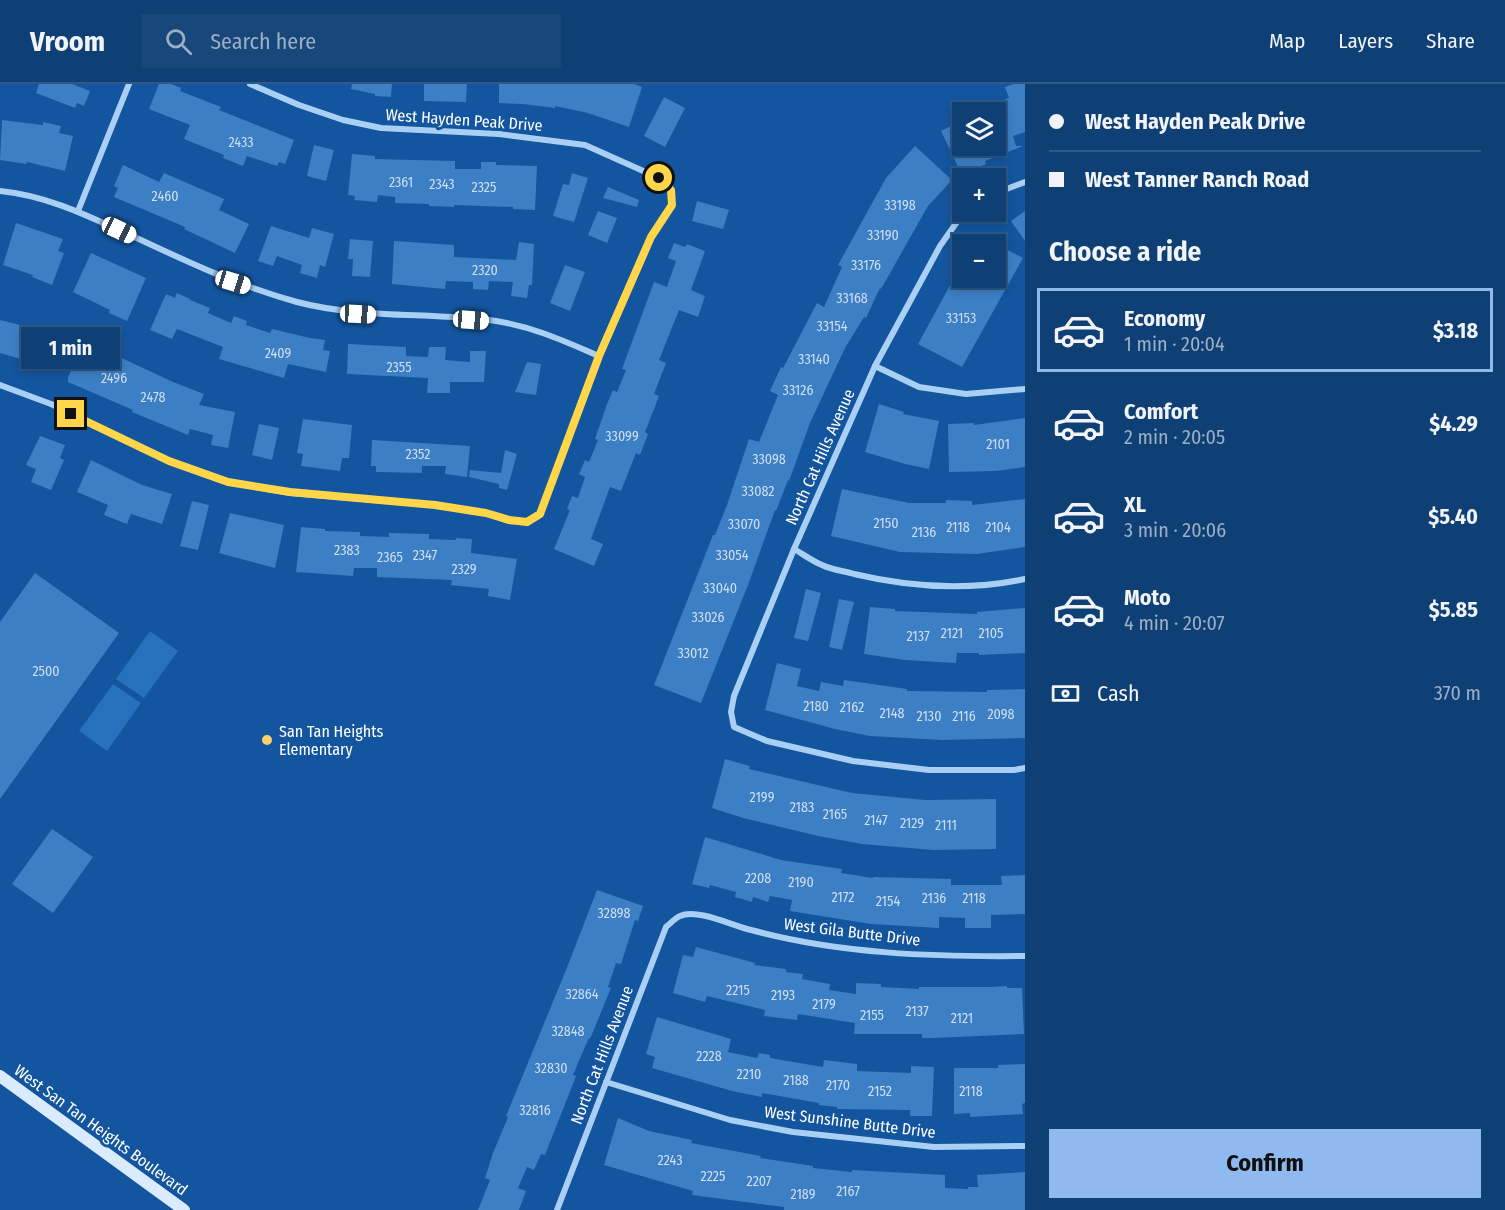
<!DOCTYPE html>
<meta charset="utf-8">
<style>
:root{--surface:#0e4076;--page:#17477b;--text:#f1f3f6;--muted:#9bafc5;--line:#2e5988;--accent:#90b9f0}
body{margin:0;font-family:"Fira Sans Condensed",sans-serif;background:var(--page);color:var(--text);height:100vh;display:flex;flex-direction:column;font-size:22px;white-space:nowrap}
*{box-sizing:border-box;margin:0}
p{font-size:20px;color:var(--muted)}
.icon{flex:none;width:33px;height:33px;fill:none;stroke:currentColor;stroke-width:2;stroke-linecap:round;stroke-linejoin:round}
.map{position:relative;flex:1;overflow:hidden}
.details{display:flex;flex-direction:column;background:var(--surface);width:480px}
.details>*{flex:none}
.guide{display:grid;align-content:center;height:132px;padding:0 24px;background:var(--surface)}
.controls{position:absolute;left:952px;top:18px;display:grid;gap:12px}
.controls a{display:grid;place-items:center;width:54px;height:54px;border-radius:0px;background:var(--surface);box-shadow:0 3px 9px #0003,0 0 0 2px var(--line);font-size:30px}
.end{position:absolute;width:27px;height:27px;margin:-14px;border:8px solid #ffd54a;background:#111;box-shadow:0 0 0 3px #111}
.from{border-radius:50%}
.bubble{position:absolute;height:42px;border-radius:0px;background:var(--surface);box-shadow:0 3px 9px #0003,0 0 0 2px var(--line);font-size:20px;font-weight:700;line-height:42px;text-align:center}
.car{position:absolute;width:18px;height:36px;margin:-18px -9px;border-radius:8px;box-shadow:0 0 4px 2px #0007;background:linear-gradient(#fff 24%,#345 0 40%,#fff 0 76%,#345 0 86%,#fff 0)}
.guide b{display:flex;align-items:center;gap:21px;height:57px;font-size:22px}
.guide b+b{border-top:2px solid var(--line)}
.guide i{width:15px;height:15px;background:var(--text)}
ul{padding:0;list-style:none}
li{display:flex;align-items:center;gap:18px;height:84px;margin:0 12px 9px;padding:0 12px;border:3px solid transparent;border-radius:0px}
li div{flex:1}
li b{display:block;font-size:22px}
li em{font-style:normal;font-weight:700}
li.on{border-color:var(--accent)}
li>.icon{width:54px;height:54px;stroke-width:1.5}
h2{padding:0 24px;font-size:27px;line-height:72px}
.pay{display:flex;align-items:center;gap:15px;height:66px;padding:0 24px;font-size:22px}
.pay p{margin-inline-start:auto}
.cta{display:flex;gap:12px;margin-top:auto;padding:12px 24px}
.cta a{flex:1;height:69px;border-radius:0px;background:var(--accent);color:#111;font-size:24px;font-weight:700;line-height:69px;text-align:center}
header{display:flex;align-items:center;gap:36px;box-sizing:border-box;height:84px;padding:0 30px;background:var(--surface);border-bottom:2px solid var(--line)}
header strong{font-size:28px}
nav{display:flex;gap:33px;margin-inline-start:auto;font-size:21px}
.search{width:420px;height:54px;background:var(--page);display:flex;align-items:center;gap:15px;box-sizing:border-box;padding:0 21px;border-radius:0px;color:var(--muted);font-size:22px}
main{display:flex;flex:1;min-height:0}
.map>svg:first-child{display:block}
.green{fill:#2670bc}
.building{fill:#3c7fc5}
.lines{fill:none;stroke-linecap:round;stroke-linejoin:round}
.street{stroke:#aacff4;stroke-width:6}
.secondary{stroke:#daebfd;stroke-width:12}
.route{stroke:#ffd54a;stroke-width:8}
.poi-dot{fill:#ffcf6e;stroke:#13559e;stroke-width:2}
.labels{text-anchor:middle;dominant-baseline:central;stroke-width:6;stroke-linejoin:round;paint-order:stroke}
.number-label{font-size:14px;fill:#cedff0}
.street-label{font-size:16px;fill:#fff;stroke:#13559e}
.poi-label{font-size:16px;fill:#fff;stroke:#13559e;text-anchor:start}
</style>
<header>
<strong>Vroom</strong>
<div class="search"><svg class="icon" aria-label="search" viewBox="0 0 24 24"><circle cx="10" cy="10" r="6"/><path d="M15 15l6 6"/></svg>Search here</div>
<nav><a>Map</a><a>Layers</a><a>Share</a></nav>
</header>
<main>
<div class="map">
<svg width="1025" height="1126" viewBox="0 0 1025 1126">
<rect width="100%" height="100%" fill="#13559e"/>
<g class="green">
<path d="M150,547l28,20 -34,47 -28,-19z"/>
<path d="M113,600l28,19 -34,48 -28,-20z"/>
</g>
<g class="building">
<path d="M39,0h33l18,7 -6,15 -7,-3 -2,5 -39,-15z"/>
<path d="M159,0h12l10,4 -1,3 41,16 -2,3 75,30 -9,24 -6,-2 -2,4 -30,-10 -4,10 -20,-8 1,-3 -40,-16 6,-14 -41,-16z"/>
<path d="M352,0h40l-1,13 -16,-1v-2l-24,-5z"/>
<path d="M424,0h43l-1,18 -42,-1z"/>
<path d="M499,0h135l8,3 -13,40 -41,-14 -33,-7v2l-32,-4 -24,-1z"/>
<path d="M1014,0h11v48l-12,4 3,10h7l-38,15 1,3 -24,11 -21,-44 22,-11v26h33v-34h-23l36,-14 -4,-11z"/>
<path d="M664,13l21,11 -20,39 -21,-11z"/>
<path d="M2,36l41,5v-3l18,4 -2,7 14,3 -8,35 -38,-9 -1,2 -26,-4z"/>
<path d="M314,61l20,5 -8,31 -19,-5z"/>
<path d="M915,62l37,34 -24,26 -47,83 -1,-1 -14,30 -2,-1 -19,31 -35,75 -21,58 -1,-1 -12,31 -1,-1 -27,75 -47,118 -47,-18 59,-150h2l12,-30 22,-66 10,3 19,-47 -8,-4 11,-24 2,1 34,-65 7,4 18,-40 -4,-2 48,-87z"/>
<path d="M352,70l23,2v3l80,2v8h26v-7h15v3l41,1 -2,44 -22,-1v-2l-59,-2v2l-25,-1v-2l-34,-1v-6l-17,-2 -1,7 -23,-2 1,-4 -7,-1z"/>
<path d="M123,81l36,17 5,-9 60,26 -5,11 30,14 -14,29 -51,-24 1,-2 -71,-30 4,-9 -4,-2z"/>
<path d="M572,89l16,5 -14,44 -21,-6 10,-32 6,1z"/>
<path d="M608,103l31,13 -2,7 -34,-9z"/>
<path d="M697,117l32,9 -6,19 -31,-8z"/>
<path d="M598,127l19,7 -10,25 -19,-8z"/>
<path d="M1025,127v30l-14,-20z"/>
<path d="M16,139l47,16 -5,12 6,2 -12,32 -20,-8 1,-2 -30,-10z"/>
<path d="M271,142l38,12 3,-10 22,6 -9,33 -5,-2 -3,13 -17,-5 2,-8 -25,-9 -4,10 -15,-5z"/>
<path d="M350,155l23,2 -3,36 -18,-1 1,-17h-5z"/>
<path d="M394,157l60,4v12l62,3 3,-18 15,2 -2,41h-3l-2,13 -16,-2 2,-14 -24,-1 -1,9 -15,-1v-7l-27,-1 -1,8 -53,-5z"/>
<path d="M674,159l11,4 2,-3 18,7 -14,39 14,6 -7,21 -19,-7 -20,50 7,3 -12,31 5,2 -14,36 3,2 -8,21 -4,-2 -15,38 -11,-4 -19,52 12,5 -9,22 -40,-17 16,-39 -3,-1 5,-13 6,2 7,-21 -6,-3 6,-14 4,2 9,-22 -3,-1 12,-35 6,-14 4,2 9,-22 -4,-1 32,-87 13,5 9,-26 -8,-3z"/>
<path d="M996,160l27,14 -61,109 -44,-23 36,-66h42z"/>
<path d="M91,169l55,25 -19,43 -18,-8 1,-3 -37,-18z"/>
<path d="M565,181l20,7 -15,39 -20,-8z"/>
<path d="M177,209l13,6v1l20,8 -2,5 23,10 3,-7 13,5 -1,4 24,8 2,-4 38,9 15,2 -2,10 7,1 -4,21 -38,-8 -4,14 -65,-19 4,-12 -46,-18 -5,10 -22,-9 16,-36 9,4z"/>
<path d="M0,236l36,9 -8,21 23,9 -6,11 -22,-8 1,-2 -24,-7z"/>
<path d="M348,260l58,3v9l22,1 1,-10h17l-1,13 25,2v-11h16l-2,31h-34v11h-23l1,-15 -81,-4z"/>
<path d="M80,268l26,12 5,-11 62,29 31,12 -5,11 36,7 -7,36 -17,-3 2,-10 -23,-6 -2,6 -56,-23 1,-2 -65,-28v-5z"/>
<path d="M527,278l14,2 -5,31 -21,-3z"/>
<path d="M879,320l25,8 -1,2 36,7 -10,48 -24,-5 -40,-12z"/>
<path d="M1025,334v49l-29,4 -47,1 -1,-48 26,-1v2z"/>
<path d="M303,335l49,6 -3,33h-7l-2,13 -39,-5 2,-12 -6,-1z"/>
<path d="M259,340l20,4 -7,32 -20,-5z"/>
<path d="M40,352l25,9 -5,13 4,2 -13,30 -20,-8 5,-13 -10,-4z"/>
<path d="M372,356l98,6 -3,31 -22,-3 1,-8h-24v7l-46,-1v-6h-5z"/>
<path d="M505,366l12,4 -10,36 -8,-2v-4l-30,-7 1,-7 31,3z"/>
<path d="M91,376l51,25 30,9 -10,30 -31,-10 -4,10 -23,-9 4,-10 -31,-13z"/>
<path d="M842,405l67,14h37v-3l26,1v4l53,-6v48l-48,7 -77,-2 -69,-16z"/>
<path d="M192,417l17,4 -11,45 -18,-4z"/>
<path d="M230,429l54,12 -9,43 -56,-15z"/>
<path d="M301,443l24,2v2l35,1v4l29,1v-4l40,1v5l27,1v-2l16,1 -1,14 46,6 -7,41 -22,-4 1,-7 -38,-4 1,-5 -75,-3v-9h-23l-1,8 -57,-4z"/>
<path d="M35,489l84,60 -119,166v-177z"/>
<path d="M806,505l15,4 -13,48 -14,-3z"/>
<path d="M839,515l15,3 -12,48 -13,-3z"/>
<path d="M870,523l25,2v2l82,3v-2l48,-4v45l-46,2v-2h-22l-1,10 -51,-3 -41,-6z"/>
<path d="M777,579l24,6 -4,17 22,5 2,-9 22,4 1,-6 63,9v2l80,1v-2l38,-1v49l-83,2 -72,-4 -35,-7 -70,-19z"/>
<path d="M725,675l25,7 -1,3 103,24 73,7 71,-1v50l-63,1 -71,-6 -44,-8 -75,-18 -31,-10z"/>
<path d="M52,745l41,28 -40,56 -41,-29z"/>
<path d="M705,753l76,23 61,9 -1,4 32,5v-1l78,2v6h51l-1,-9 24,-1v39l-34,1v13h-26v-10l-26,-1v11l-68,-4 -81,-13 2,-11 -22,-4 -2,6 -15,-5 -1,5 -17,-5 1,-5 -26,-7 -1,3 -17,-4z"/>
<path d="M597,806l46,16 -5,15 -3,-1 -14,44 -5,-1 -8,24 3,1 -21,51 -1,-1 -11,25 -5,12 3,1 -31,79 -4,-1 -7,16 -7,-3 -9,21 8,3 -7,19h-41l12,-30 -5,-2 8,-25 15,-36 -2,-1 60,-146z"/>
<path d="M696,863l59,16 -1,2 32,4v3l17,2 -1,5 28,5 -1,6 27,4v-11l25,1v3l38,2v-2h71l17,-1v2h15l2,46 -91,4h-11v-4h-68l1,-11 -57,-9 -1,6 -33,-4 1,-6 -58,-14 -2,6 -32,-9 10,-38 10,2z"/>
<path d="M657,933l74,22 -3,13 29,6 2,-5 11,2v3l53,9 1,-7 33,4v7l54,2v-7l23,1 -2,49h-22v-6l-73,-1v-2l-18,-2v-2l-57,-10v4l-30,-6 -80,-23 3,-11 -9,-3z"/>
<path d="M1025,980v39l-3,1 1,10 -53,3v-4l-16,1v-46h44v-3z"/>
<path d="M618,1034l31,13 43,9 -1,3 70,13 -1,2 53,8v2l39,4v-2l93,5v13l23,1v-2h10l-1,-12 48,-3v38h-241v-3l-92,-12 1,-4 -89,-26z"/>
</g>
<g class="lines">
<g class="street">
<path d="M0,107c51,5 94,28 141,49 51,24 101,47 156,62 65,17 132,10 199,19 38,6 68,20 103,35"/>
<path d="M996,109l29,-11"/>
<path d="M78,127l51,-127"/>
<path d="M964,128l-24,34 -65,120 -81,183 -60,147 -3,16 3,15 33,14 86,20 76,9h85l11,-2"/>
<path d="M875,282l44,21 47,7 59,-5"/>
<path d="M0,301l51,19 118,57 59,21 62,11 145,12 51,8 23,8 18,1 13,-8 59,-158 52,-119 21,-32 -1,-15 -12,-12 -74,-33 -86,-11 -118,-6 -38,-8 -44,-15 -49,-21"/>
<path d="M794,465c9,5 18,12 28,16 10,5 22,6 32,9 55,13 115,17 171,5"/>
<path d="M606,998l124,38 63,12 141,15 91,-1"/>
<path d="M557,1126l109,-283c4,-3 9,-9 14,-11 17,-8 53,10 71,14 88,24 183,27 274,26"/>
</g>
<path class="secondary" d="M0,992l184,134"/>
</g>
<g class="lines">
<path class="route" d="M71,330l98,47 59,21 62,10 145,13 51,8 23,7 18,2 13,-8 59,-158 52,-119 21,-32 -1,-15 -12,-12"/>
</g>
<circle class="poi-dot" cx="267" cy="656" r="6"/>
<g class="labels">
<g class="number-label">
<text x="241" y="58">2433</text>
<text x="401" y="98">2361</text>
<text x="442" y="100">2343</text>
<text x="484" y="103">2325</text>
<text x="165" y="112">2460</text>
<text x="900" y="121">33198</text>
<text x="883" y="151">33190</text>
<text x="866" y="181">33176</text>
<text x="485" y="186">2320</text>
<text x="852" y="214">33168</text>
<text x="961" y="234">33153</text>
<text x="832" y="242">33154</text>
<text x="278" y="269">2409</text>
<text x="814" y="275">33140</text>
<text x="399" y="283">2355</text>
<text x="114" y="294">2496</text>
<text x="798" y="306">33126</text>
<text x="153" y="313">2478</text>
<text x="622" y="352">33099</text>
<text x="998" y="360">2101</text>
<text x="418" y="370">2352</text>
<text x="769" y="375">33098</text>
<text x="758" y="407">33082</text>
<text x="886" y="439">2150</text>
<text x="744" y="440">33070</text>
<text x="958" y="443">2118</text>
<text x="998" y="443">2104</text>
<text x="924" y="448">2136</text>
<text x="347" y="466">2383</text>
<text x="425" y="471">2347</text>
<text x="732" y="471">33054</text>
<text x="390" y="473">2365</text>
<text x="464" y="485">2329</text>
<text x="720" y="504">33040</text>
<text x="708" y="533">33026</text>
<text x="952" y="549">2121</text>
<text x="991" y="549">2105</text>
<text x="918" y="552">2137</text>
<text x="693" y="569">33012</text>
<text x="46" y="587">2500</text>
<text x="816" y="622">2180</text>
<text x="852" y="623">2162</text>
<text x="892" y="629">2148</text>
<text x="1001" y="630">2098</text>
<text x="929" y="632">2130</text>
<text x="964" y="632">2116</text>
<text x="762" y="713">2199</text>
<text x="802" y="723">2183</text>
<text x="835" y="730">2165</text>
<text x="876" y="736">2147</text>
<text x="912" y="739">2129</text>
<text x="946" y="741">2111</text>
<text x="758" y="794">2208</text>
<text x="801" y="798">2190</text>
<text x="843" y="813">2172</text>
<text x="934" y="814">2136</text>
<text x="974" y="814">2118</text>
<text x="888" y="817">2154</text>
<text x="614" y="829">32898</text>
<text x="738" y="906">2215</text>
<text x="582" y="910">32864</text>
<text x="783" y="911">2193</text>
<text x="824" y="920">2179</text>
<text x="917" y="927">2137</text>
<text x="872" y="931">2155</text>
<text x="962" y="934">2121</text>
<text x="568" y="947">32848</text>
<text x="709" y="972">2228</text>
<text x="551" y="984">32830</text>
<text x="749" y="990">2210</text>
<text x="796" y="996">2188</text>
<text x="838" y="1001">2170</text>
<text x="880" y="1007">2152</text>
<text x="971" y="1007">2118</text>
<text x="535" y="1026">32816</text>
<text x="670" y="1076">2243</text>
<text x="713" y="1092">2225</text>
<text x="759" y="1097">2207</text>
<text x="848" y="1107">2167</text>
<text x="803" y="1110">2189</text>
</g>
<g class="street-label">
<text transform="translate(464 36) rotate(4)">West Hayden Peak Drive</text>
<text transform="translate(820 373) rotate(-66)">North Cat Hills Avenue</text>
<text transform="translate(852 848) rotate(7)">West Gila Butte Drive</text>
<text transform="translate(602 971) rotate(-69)">North Cat Hills Avenue</text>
<text transform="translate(850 1038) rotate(7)">West Sunshine Butte Drive</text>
<text transform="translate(101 1046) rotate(36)">West San Tan Heights Boulevard</text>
</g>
<g class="poi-label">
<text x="279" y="647">San Tan Heights<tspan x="279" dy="18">Elementary</tspan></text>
</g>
</g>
</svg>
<div class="controls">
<a><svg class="icon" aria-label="layers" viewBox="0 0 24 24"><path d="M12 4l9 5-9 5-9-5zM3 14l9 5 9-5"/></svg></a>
<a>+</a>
<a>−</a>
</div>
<i class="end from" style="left:659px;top:94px"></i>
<i class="end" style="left:71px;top:330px"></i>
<div class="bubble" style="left:21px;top:243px;width:99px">1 min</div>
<i class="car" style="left:119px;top:146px;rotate:115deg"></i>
<i class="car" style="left:233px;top:198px;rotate:107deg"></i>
<i class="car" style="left:358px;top:230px;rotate:93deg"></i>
<i class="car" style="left:471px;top:236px;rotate:94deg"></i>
</div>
<section class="details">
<div class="guide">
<b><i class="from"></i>West Hayden Peak Drive</b>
<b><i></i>West Tanner Ranch Road</b>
</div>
<h2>Choose a ride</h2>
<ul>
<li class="on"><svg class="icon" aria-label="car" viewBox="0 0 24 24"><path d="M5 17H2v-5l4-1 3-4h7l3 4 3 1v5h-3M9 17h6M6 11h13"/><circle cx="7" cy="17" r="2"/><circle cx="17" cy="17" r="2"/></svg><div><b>Economy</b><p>1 min · 20:04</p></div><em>$3.18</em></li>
<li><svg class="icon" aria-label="car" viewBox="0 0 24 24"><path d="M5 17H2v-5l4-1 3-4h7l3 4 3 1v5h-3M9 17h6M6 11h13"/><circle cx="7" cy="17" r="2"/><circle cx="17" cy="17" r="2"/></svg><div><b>Comfort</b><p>2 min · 20:05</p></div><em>$4.29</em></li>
<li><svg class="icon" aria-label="car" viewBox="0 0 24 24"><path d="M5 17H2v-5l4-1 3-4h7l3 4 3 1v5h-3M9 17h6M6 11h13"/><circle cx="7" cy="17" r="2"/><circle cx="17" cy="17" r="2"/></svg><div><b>XL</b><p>3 min · 20:06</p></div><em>$5.40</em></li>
<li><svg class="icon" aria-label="car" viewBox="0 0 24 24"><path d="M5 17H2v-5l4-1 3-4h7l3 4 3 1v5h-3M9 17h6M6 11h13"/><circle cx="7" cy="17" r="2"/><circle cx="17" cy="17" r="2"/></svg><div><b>Moto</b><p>4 min · 20:07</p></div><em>$5.85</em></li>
</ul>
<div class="pay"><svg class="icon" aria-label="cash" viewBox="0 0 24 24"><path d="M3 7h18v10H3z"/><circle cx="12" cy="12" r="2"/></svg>Cash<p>370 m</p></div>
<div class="cta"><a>Confirm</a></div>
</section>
</main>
